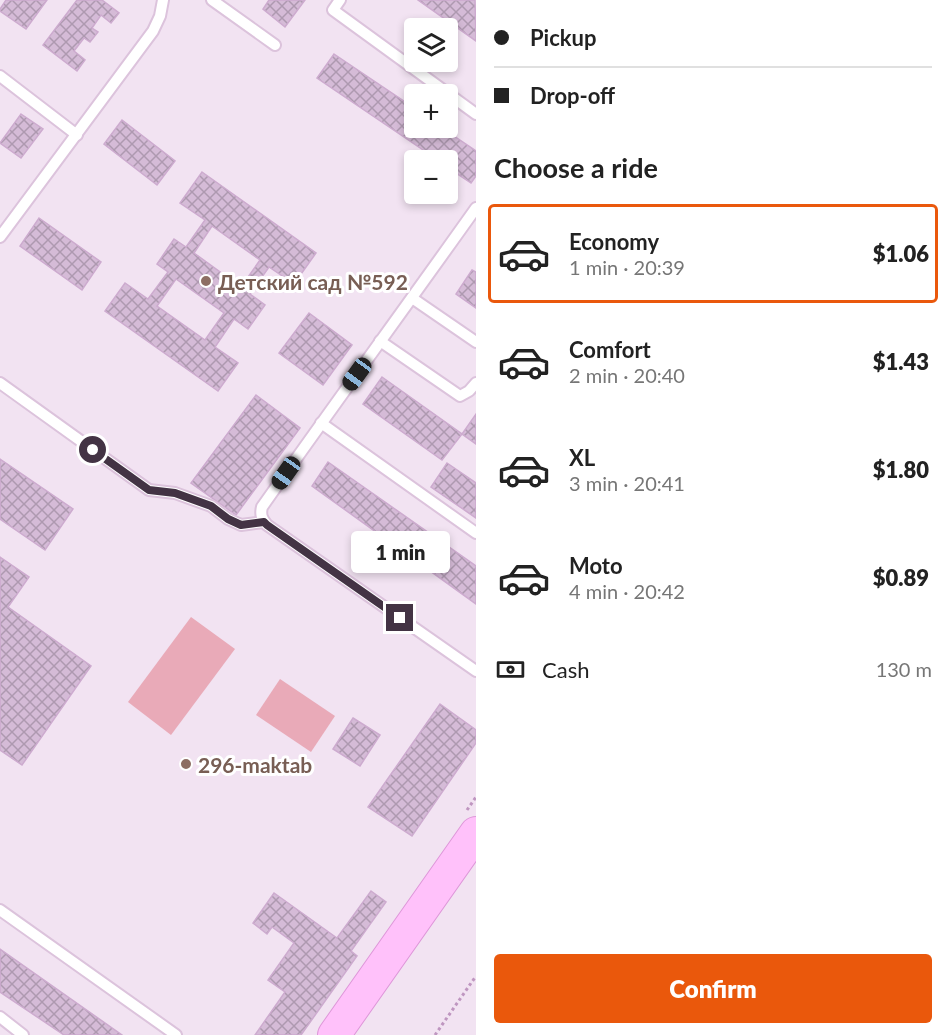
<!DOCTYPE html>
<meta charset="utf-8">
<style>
:root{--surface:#fff;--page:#f6f6f6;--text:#222;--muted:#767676;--line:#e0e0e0;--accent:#ea580c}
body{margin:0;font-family:Lato,sans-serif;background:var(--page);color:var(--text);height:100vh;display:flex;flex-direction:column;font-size:22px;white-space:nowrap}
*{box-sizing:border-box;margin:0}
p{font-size:20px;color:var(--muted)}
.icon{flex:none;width:33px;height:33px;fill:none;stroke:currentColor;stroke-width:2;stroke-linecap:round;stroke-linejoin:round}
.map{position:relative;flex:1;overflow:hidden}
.sheet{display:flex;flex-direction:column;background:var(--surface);width:474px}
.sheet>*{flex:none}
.guide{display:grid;align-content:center;height:132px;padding:0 18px;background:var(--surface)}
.tools{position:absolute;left:404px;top:18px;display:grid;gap:12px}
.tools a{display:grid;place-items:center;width:54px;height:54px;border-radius:6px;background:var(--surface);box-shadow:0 3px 9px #0003;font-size:30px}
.end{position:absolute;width:27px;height:27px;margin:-14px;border:8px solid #433344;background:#fff;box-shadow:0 0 0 3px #fff}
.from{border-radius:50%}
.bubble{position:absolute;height:42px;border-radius:6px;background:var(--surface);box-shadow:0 3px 9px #0003;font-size:20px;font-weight:800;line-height:42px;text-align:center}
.car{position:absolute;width:18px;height:36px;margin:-18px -9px;border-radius:8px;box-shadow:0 0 4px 2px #0007;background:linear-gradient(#222 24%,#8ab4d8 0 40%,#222 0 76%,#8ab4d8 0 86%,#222 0)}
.guide b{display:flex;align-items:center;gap:21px;height:57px;font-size:22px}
.guide b+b{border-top:2px solid var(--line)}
.guide i{width:15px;height:15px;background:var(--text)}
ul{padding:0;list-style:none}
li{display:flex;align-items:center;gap:18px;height:99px;margin:0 12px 9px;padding:0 6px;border:3px solid transparent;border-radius:6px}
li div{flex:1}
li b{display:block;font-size:22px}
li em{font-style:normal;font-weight:800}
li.active{border-color:var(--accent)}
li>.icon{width:54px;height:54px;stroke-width:1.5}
h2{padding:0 18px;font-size:27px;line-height:72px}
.pay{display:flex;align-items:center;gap:15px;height:66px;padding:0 18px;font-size:22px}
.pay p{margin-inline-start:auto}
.button{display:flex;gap:12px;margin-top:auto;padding:12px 18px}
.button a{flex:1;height:69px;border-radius:6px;background:var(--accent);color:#fff;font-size:24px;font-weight:800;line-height:69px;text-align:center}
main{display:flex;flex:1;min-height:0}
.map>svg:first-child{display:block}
.grass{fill:#e9aab8}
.building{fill:url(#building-cross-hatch);stroke:#cdabcf;stroke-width:1.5;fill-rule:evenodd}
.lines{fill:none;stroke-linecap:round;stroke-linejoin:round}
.lane-casing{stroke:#dcc3dc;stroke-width:14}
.secondary-casing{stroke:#de97d9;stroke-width:34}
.path{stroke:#bf96c0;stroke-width:3;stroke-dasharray:3 3;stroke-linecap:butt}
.lane{stroke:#fff;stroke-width:10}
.secondary{stroke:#ffc1fa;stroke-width:32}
.route{stroke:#433344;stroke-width:8}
.education-dot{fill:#8d6e63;stroke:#fff;stroke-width:2}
.labels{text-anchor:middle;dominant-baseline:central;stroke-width:6;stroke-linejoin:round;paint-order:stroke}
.education-label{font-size:21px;font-weight:bold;fill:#785e54;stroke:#fff;text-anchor:start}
</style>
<main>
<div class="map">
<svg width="476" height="1035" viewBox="0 0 476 1035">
<defs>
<pattern id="building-cross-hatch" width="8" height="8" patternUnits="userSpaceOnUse" patternTransform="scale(1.5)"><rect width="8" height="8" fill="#d5bbd7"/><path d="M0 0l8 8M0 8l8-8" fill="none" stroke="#ae99b0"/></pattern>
</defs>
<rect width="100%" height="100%" fill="#f2e3f2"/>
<g class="grass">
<path d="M191,617l44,32 -64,86 -43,-33z"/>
<path d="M280,679l55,37 -24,36 -55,-37z"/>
</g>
<g class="building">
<path d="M6,0h41l-21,29 -26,-18v-2z"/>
<path d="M77,0h25l17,13 -8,10 -10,-8 -9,13 6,4 -8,10 -6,-4 -10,13 11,9 -8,11 -34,-26z"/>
<path d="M269,0h36l-20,27 -22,-18z"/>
<path d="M418,0h57l1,41z"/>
<path d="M334,54l80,54v20h28l34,23v25l-5,7 -24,-16v-7h-9l-121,-82z"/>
<path d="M21,114l22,15 -22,29 -21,-15z"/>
<path d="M122,120l53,41 -18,24 -53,-41z"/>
<path d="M202,172l114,81 -22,31 -25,-17 -19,27 15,11 -17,24 -14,-10 -19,28 23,16 -20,28 -113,-80 20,-28 23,16 20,-27 -11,-8 17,-25 12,8 19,-27 -25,-17zM212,226l48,34 -19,27 -47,-34zM176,279l48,34 -19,27 -48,-34z"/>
<path d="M39,218l62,44 -19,28 -62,-44z"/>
<path d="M472,270l4,2v36l-20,-14z"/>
<path d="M309,313l43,32 -29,40 -44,-32z"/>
<path d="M382,377l80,57 -20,26 -79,-56z"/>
<path d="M256,395l44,33 -64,87 -45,-32z"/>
<path d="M476,414v30l-14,-10z"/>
<path d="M0,459l73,50 -28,41 -45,-31z"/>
<path d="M328,462l148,104v38l-164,-118z"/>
<path d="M447,463l29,20v35l-45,-31z"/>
<path d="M0,557l29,20 -21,30 83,59 -69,99 -22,-15z"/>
<path d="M440,704l36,26v13l-64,93 -44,-29z"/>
<path d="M353,718l27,17 -20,31 -27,-17z"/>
<path d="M371,891l15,11 -35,49 6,5 -56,79h-46l30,-43 -17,-12 26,-37 -22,-16 -5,7 -14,-11 21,-30 63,45z"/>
<path d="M0,949l122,86h-58l-64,-43z"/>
</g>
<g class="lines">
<g class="lane-casing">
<g id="lane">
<path d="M212,0l63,45"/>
<path d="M340,0l-7,10 143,104"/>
<path d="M0,76l77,59"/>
<path d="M476,208c-71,100 -143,198 -214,299 -2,8 0,12 5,18l209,146"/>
<path d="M0,237l153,-206 7,-15 3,-16"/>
<path d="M412,298l64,44"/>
<path d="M380,341l80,55 9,-5 7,-8"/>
<path d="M0,383l149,107 26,3 36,13 17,13 13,6 23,-3"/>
<path d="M321,423l155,110"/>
<path d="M0,910l176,125"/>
<path d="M0,1017l23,18"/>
</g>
</g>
<g class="secondary-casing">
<path id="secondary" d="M334,1035l142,-202"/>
</g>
<g class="path">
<path d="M467,810l9,-13"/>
<path d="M435,1035l41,-59"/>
</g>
<use href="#lane" class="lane"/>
<use href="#secondary" class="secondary"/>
</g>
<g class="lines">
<path class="route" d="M93,450l56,40 26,3 36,13 17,13 13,6 23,-3 3,3 133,93"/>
</g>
<g class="education-dot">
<circle cx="206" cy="281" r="6"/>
<circle cx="186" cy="764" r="6"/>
</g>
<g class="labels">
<g class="education-label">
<text x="218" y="281">Детcкий сад №592</text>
<text x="198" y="764">296-maktab</text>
</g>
</g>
</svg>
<div class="tools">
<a><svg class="icon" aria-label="layers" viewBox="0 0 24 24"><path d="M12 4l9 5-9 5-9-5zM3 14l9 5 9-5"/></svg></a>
<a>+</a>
<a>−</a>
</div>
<i class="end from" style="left:93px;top:450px"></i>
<i class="end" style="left:400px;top:618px"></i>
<div class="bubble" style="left:351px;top:531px;width:99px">1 min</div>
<i class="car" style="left:357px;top:374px;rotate:216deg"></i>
<i class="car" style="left:286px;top:473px;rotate:215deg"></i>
</div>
<section class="sheet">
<div class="guide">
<b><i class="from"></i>Pickup</b>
<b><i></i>Drop-off</b>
</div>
<h2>Choose a ride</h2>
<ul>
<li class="active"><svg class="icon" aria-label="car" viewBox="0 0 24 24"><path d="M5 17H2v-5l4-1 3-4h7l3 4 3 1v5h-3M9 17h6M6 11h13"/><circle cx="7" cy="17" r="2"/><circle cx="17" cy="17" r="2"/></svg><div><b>Economy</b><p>1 min · 20:39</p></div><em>$1.06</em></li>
<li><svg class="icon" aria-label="car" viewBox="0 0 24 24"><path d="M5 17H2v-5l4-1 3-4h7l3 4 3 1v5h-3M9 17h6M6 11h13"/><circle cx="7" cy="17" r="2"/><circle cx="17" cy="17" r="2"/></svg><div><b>Comfort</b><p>2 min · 20:40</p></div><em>$1.43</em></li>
<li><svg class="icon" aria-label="car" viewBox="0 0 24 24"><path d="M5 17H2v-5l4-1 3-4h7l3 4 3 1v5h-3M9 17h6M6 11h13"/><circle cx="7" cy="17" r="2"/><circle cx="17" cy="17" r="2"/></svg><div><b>XL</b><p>3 min · 20:41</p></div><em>$1.80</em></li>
<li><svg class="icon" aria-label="car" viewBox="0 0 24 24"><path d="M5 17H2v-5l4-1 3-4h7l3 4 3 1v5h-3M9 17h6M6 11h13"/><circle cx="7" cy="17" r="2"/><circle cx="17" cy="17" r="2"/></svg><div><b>Moto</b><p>4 min · 20:42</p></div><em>$0.89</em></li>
</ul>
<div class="pay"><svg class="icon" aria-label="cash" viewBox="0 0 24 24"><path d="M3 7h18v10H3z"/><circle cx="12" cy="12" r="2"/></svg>Cash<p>130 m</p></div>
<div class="button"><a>Confirm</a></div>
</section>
</main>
